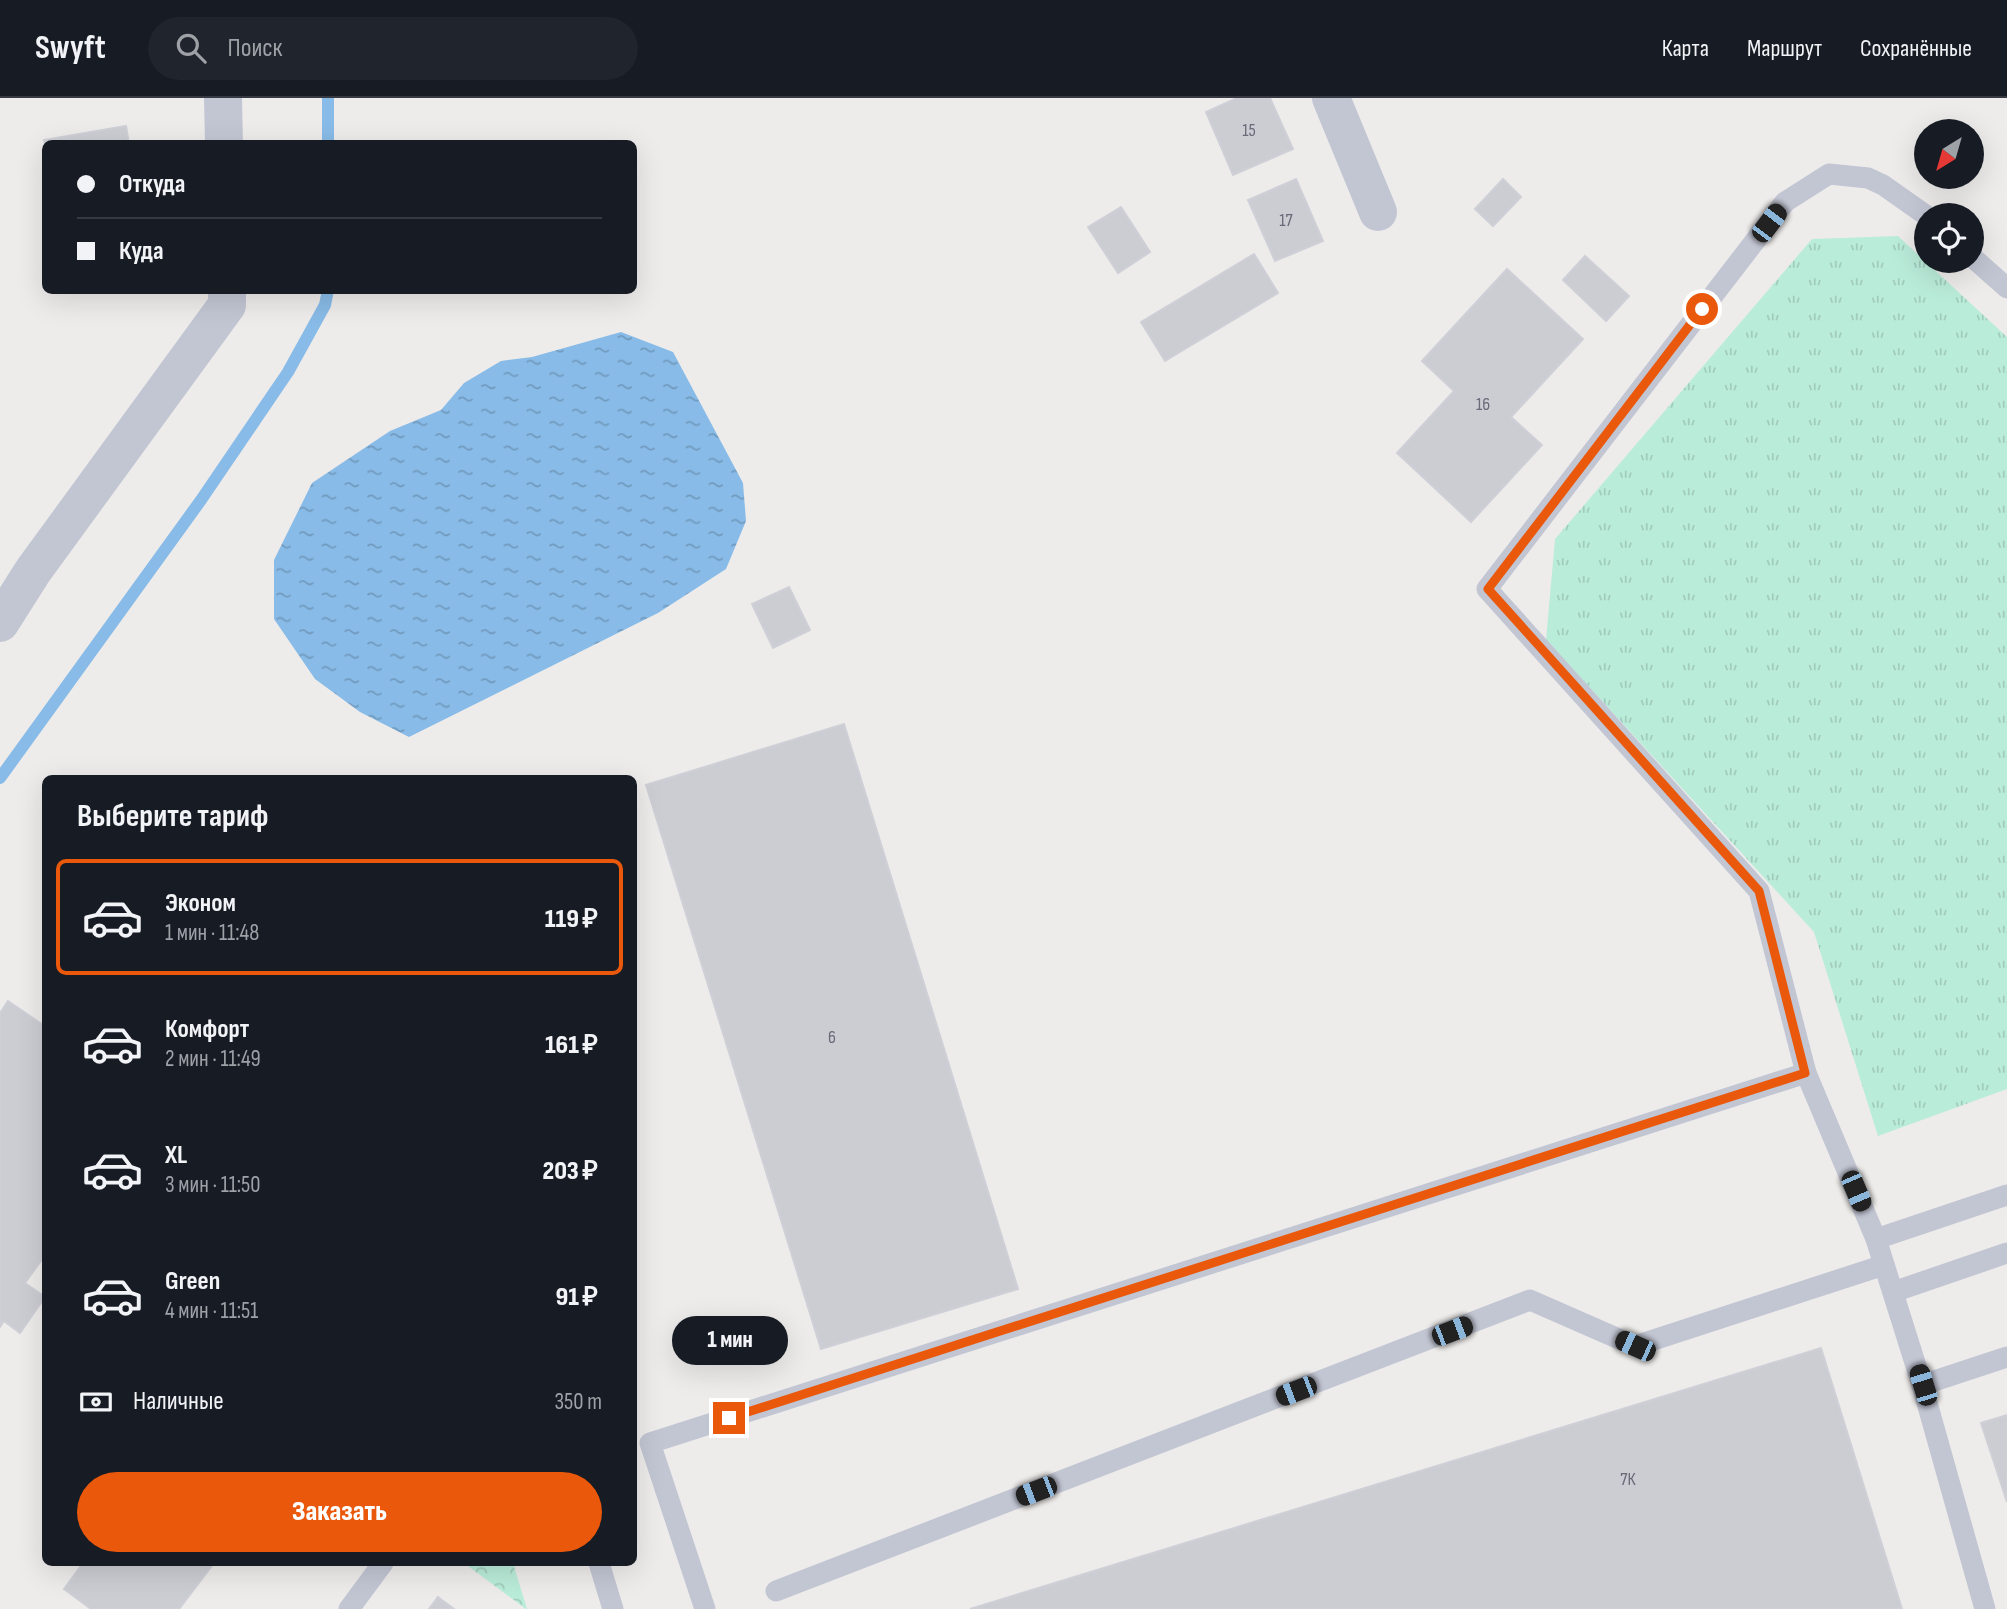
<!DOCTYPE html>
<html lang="ru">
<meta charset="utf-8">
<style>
:root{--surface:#171b24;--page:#20242c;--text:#f1f3f6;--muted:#9ea1a6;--line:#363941;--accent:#ea580c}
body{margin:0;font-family:"Sofia Sans Condensed",sans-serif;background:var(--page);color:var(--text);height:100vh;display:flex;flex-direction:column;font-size:26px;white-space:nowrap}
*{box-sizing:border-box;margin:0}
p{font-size:23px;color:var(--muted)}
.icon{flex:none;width:38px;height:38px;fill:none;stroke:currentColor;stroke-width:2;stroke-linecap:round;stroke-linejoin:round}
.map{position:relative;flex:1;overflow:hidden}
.details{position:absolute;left:42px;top:677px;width:595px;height:791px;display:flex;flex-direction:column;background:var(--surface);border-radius:10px;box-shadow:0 7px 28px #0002}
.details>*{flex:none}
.banner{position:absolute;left:42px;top:42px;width:595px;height:154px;border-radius:10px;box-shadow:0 7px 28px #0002;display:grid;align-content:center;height:154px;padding:0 35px;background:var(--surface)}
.needle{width:46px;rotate:217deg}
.controls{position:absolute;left:1914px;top:21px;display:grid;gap:14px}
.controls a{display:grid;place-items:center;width:70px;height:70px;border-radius:50%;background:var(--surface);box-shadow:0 7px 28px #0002;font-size:35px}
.end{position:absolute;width:32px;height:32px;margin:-16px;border:9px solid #ea580c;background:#fff;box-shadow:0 0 0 4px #fff}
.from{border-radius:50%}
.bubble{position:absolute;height:49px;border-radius:24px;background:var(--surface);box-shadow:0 7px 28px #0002;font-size:23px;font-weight:800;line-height:49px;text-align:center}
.car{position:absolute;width:21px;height:42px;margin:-21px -10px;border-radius:9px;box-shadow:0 0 5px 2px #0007;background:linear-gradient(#222 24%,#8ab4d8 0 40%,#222 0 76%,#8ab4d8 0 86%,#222 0)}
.banner b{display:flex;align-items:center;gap:24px;height:66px;font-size:26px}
.banner b+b{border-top:2px solid var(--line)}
.banner i{width:18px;height:18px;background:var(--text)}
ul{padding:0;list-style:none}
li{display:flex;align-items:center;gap:21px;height:116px;margin:0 14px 10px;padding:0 21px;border:4px solid transparent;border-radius:10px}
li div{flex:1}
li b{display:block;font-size:26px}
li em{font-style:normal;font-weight:800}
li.selected{border-color:var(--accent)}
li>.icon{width:63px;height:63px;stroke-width:1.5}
h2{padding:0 35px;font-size:32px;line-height:84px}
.pay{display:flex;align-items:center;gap:18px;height:77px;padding:0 35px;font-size:26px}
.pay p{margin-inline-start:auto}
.button{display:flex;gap:14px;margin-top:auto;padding:14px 35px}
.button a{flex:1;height:80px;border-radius:42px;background:var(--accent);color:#fff;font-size:28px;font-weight:800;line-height:80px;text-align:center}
header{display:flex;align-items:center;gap:42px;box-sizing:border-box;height:98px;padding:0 35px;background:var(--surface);border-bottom:2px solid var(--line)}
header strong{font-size:33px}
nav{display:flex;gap:38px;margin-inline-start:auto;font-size:24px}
.search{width:490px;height:63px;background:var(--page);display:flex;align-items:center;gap:18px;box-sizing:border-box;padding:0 24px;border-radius:38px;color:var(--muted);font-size:26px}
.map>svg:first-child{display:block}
.grass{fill:url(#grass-tufts)}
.park{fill:url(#park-crowns)}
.water{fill:url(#water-ripples)}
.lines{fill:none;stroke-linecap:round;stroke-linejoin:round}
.stream{stroke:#88bbe7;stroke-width:12}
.building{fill:#ccccd3;stroke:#cfd0d7;stroke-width:2}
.service{stroke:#c2c6d3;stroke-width:21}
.minor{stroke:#c2c6d3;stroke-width:38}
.route{stroke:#ea580c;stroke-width:9}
.labels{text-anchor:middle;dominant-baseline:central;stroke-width:7;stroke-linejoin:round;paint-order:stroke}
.number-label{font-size:18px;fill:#676a77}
</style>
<header>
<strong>Swyft</strong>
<div class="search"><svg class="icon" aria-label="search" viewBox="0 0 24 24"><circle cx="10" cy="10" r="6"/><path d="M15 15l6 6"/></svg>Поиск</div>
<nav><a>Карта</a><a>Маршрут</a><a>Сохранённые</a></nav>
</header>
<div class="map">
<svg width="2007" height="1511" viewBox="0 0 2007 1511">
<defs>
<pattern id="grass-tufts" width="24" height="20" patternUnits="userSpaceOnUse" patternTransform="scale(1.75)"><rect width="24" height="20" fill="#baecda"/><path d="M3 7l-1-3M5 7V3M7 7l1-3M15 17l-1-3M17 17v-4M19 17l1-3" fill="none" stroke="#a1ccbd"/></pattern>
<pattern id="park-crowns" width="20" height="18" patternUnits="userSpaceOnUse" patternTransform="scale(1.75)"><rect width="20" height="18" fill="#baecda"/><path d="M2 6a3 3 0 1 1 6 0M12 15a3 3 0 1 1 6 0" fill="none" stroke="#a1ccbd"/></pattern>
<pattern id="water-ripples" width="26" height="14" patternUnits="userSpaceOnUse" patternTransform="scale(1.75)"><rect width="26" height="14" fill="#88bbe7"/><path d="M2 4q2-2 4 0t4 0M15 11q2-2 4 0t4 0" fill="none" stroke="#719abe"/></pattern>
</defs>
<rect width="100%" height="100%" fill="#eeeceb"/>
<path class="grass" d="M1898,138l109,101v752l-129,47 -64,-204 -268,-292 9,-101 257,-300z"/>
<path class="park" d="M464,1465h49l14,46h-1z"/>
<path class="water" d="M621,234l52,20 70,131 3,38 -20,48 -68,44 -249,124 -49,-25 -45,-33 -41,-60v-59l38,-77 78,-52 51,-21 23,-27 37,-22 31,-4z"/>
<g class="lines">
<g class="stream">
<path d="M328,0v46"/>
<path d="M0,680l201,-278 87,-128 37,-67 3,-15"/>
</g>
</g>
<g class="building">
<path d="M1237,0h33l23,51 -60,26 -27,-63z"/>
<path d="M126,28l3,18h-83v3l-2,-7z"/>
<path d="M1296,81l27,62 -48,20 -27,-61z"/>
<path d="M1503,81l18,18 -28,29 -18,-17z"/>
<path d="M1121,109l29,45 -32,21 -30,-46z"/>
<path d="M1254,156l24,39 -113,68 -24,-39z"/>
<path d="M1585,158l44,40 -23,25 -43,-41z"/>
<path d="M1507,171l76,70 -72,78 31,28 -71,77 -74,-69 57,-62 -32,-30z"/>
<path d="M789,489l21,43 -37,18 -21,-44z"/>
<path d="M844,626l174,565 -197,60 -175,-564z"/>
<path d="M8,903l38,26v227l-21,29 20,14 -25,36 -16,-12 -4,6v-314z"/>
<path d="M1821,1250l81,261h-932z"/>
<path d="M2007,1317v87l-26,-79z"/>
<path d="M83,1465h131l-35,46h-88l-27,-20z"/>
<path d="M438,1499l16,12h-25z"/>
</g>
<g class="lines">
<g class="service">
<path d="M1972,159l35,31"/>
<path d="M1806,975l-47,-182 -272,-302 298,-387 44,-28 39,4 15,7 44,31"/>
<path d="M1893,1194l114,-39"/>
<path d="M1922,1287l85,-28"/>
<path d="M599,1465l14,46"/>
<path d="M776,1493l754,-291 105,46 249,-81"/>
<path d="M349,1511l34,-46"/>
<path d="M705,1511l-55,-166 1156,-370 70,166"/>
<path d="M1985,1511l-63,-224 -46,-146 131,-44"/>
</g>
<g class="minor">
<path d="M223,0l1,46"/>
<path d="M1331,0l47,114"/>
<path d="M0,525l33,-52 194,-266v-15"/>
</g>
</g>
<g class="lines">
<path class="route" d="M729,1320l1076,-345 -46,-182 -271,-302 214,-280"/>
</g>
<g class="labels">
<g class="number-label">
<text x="1249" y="32">15</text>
<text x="1286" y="122">17</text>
<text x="1483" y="306">16</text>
<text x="832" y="939">6</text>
<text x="1628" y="1381">7К</text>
</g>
</g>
</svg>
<div class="controls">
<a><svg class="needle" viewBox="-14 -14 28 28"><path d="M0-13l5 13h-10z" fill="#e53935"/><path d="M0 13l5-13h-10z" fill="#9ea1a6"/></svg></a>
<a><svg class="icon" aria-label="locate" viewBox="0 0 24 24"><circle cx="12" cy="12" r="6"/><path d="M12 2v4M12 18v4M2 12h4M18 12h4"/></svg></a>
</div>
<i class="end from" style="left:1702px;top:211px"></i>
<i class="end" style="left:729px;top:1320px"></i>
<div class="bubble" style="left:672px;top:1218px;width:116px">1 мин</div>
<i class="car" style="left:1769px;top:125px;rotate:37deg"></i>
<i class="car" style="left:1856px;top:1093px;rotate:157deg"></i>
<i class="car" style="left:1452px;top:1233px;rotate:69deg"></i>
<i class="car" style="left:1635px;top:1248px;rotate:294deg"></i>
<i class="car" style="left:1923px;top:1287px;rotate:343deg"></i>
<i class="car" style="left:1296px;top:1293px;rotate:249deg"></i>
<i class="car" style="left:1036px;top:1393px;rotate:249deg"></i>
<div class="banner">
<b><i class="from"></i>Откуда</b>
<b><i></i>Куда</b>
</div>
<section class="details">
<h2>Выберите тариф</h2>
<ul>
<li class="selected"><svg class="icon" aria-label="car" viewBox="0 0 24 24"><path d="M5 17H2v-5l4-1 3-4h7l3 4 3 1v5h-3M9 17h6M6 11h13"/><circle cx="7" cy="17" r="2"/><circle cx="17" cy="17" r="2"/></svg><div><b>Эконом</b><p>1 мин · 11:48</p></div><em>119 ₽</em></li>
<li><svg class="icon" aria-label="car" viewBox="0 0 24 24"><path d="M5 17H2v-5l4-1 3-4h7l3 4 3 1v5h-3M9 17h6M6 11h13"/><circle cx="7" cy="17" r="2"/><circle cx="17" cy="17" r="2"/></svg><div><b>Комфорт</b><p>2 мин · 11:49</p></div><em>161 ₽</em></li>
<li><svg class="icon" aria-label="car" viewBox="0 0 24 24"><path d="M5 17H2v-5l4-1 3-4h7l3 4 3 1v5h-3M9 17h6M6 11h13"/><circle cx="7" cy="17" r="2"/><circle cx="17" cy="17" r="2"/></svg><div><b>XL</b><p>3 мин · 11:50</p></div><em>203 ₽</em></li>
<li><svg class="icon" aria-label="car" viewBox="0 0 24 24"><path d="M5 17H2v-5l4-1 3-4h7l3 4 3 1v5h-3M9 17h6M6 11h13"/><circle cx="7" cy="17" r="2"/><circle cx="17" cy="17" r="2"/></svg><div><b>Green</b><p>4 мин · 11:51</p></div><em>91 ₽</em></li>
</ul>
<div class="pay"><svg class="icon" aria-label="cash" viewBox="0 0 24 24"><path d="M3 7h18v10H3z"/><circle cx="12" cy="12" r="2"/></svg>Наличные<p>350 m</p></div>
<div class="button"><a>Заказать</a></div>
</section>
</div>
